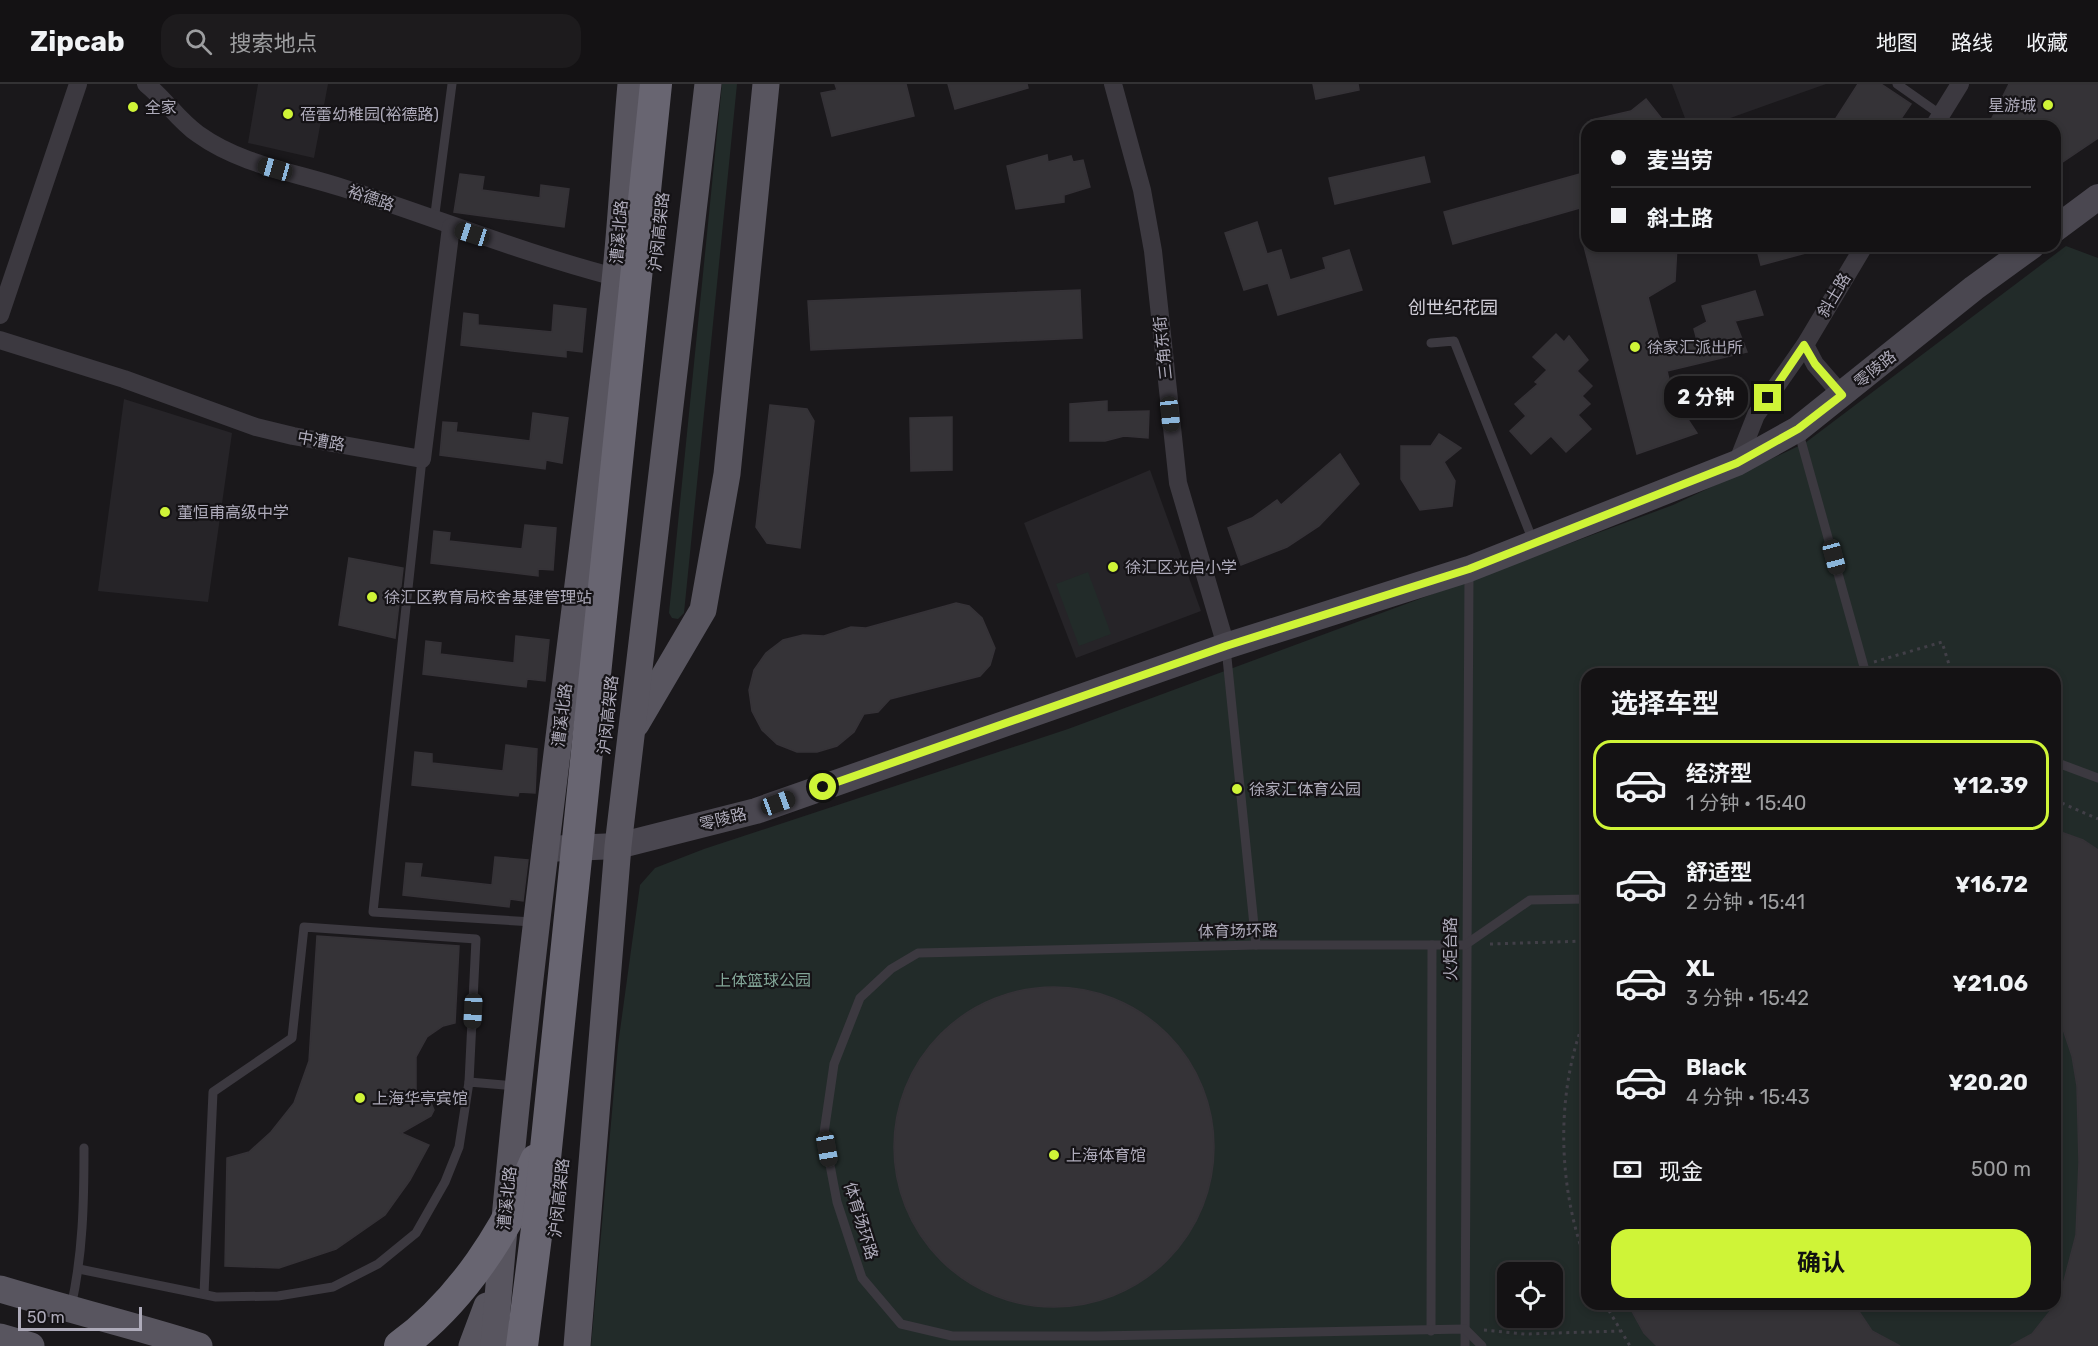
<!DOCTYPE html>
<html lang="zh">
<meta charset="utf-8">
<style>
:root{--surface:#141214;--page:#1d1b1d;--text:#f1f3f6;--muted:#9d9ea0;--line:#333234;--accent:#cff437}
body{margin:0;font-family:Rubik,"Noto Sans SC",sans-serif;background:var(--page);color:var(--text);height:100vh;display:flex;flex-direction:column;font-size:22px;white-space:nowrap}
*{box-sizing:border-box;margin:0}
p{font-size:20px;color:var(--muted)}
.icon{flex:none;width:33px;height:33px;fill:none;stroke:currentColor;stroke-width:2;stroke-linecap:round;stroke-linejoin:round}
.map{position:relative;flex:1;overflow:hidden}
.panel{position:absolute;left:1581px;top:584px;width:480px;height:642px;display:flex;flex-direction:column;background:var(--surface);border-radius:18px;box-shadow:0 3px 9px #0003,0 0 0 2px var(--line)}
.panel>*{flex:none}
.top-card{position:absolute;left:1581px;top:36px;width:480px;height:132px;border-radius:18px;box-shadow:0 3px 9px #0003,0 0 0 2px var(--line);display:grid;align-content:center;height:132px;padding:0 30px;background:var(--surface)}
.fabs{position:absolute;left:1497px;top:1178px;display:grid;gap:12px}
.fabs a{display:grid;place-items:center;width:66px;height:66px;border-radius:12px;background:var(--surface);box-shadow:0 3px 9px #0003,0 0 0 2px var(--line);font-size:30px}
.scale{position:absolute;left:18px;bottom:15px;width:124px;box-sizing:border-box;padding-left:6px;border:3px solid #aeabba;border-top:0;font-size:16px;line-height:21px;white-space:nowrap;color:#aeabba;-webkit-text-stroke:4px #151316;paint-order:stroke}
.end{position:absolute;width:27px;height:27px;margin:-14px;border:8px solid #cff437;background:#111;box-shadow:0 0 0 3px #111}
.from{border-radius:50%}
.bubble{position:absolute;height:42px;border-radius:18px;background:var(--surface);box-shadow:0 3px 9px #0003,0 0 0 2px var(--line);font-size:20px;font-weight:700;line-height:42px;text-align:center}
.car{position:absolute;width:18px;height:36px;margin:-18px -9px;border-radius:8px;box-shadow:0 0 4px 2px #0007;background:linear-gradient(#222 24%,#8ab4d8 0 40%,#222 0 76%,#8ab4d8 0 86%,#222 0)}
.top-card b{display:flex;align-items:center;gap:21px;height:57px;font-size:22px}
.top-card b+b{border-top:2px solid var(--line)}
.top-card i{width:15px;height:15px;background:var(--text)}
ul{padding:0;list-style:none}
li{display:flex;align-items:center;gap:18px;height:90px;margin:0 12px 9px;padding:0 18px;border:3px solid transparent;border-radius:18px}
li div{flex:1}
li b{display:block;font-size:22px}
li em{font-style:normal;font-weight:700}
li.active{border-color:var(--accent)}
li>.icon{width:54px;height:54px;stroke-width:1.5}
h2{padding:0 30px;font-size:27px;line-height:72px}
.pay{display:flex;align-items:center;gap:15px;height:66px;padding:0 30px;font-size:22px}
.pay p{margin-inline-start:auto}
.button{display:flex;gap:12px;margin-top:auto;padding:12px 30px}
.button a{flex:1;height:69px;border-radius:18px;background:var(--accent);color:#111;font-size:24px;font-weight:700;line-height:69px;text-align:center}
header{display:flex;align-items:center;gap:36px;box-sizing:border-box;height:84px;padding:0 30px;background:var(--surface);border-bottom:2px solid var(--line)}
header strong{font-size:28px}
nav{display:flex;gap:33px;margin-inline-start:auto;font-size:21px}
.search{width:420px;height:54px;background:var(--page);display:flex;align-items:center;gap:15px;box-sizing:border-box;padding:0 21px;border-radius:18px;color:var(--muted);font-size:22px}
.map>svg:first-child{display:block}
.built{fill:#262428}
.green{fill:#222b29;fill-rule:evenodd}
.building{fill:#353337;stroke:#353237;stroke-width:1.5}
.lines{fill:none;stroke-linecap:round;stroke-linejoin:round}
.path{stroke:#413f47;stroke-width:3;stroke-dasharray:3 4.5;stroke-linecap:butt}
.lane{stroke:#3c3940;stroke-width:9}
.street{stroke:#3c3940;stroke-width:18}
.secondary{stroke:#4a4750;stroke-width:26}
.primary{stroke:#58555f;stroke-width:27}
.highway-bridge{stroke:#686571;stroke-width:32}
.route{stroke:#cff437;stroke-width:8}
.poi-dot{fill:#cff437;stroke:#151316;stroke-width:2}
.labels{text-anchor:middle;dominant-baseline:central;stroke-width:4.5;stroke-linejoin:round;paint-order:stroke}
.poi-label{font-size:16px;fill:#aeabba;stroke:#151316;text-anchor:start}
.street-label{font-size:16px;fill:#aeabba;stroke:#151316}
.park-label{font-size:16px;fill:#82a597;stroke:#151316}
.neighbourhood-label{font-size:18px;fill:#cfccd6;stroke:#151316}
</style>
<header>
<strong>Zipcab</strong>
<div class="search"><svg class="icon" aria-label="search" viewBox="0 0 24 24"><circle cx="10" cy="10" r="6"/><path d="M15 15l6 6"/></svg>搜索地点</div>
<nav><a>地图</a><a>路线</a><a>收藏</a></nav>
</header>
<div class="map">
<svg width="2098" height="1262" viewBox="0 0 2098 1262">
<rect width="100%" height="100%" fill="#1a181b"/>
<g class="built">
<path d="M258,0h70l-14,74 -66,-15z"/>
<path d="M1672,0h154l-118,42h-20z"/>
<path d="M124,315l108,34 -24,169 -110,-11z"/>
<path d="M1150,386l51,141 -125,47 -52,-135z"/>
</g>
<g class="green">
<path d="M722,0h15l-53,529 -6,6 -6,-1 -3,-5z"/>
<path d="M2066,162l32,12v1088h-1507l27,-301 22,-160 15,-17 49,-19 364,-120 605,-224 132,-62zM1587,590h468v630h-468zM1508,1188h44v45h-44z"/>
<path d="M1088,488l23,62 -32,12 -23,-62z"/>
</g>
<g class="building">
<path d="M835,0h71l8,32 -82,20 -11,-43 16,-3z"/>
<path d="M948,0h79l1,4 -73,21z"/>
<path d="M1313,0h45l1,6 -43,9z"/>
<path d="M1858,0h23l30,20 -15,22h-65z"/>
<path d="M2009,0h89v54l-43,29v-41h-67z"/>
<path d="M1646,15l15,19 -10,8h-60v-6l40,-9z"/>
<path d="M1047,71l1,7 23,-6 2,6 10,-2 7,27 -26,8v7l-48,7 -9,-43z"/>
<path d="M1424,73l6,25 -95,22 -6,-26z"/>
<path d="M460,90l24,3 -2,13 58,8 1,-13 28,4 -5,38 -110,-15z"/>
<path d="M1580,90l7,32 -134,38 -9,-32z"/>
<path d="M1257,138l10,32 14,-4 9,30 36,-11 -3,-11 26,-8 13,40 -84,25 -10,-32 -24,7 -19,-57z"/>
<path d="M1584,162h93l-2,35 -27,16 14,54 35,-11 -3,-11 13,-7 -5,-16 53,-15 8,24 -28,6 12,31 -80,19 6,26 24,36 -60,21z"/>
<path d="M1756,162h60l1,4 -56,15z"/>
<path d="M1080,206l2,48 -271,12 -3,-49z"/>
<path d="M554,221l32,4 -4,43 -16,-2v7l-105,-12 3,-32 14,2v10l74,7z"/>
<path d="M1556,250l8,8 5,-6 19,24 -11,11 15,15 -10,10 8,8 -12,11 13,14 -25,23 -15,-16 -20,18 -21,-23 16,-15 -11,-12 23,-20 -3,-2 12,-12 -14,-13z"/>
<path d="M1107,317v11l42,-1 -1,27 -24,-2 -19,5h-35v-37z"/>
<path d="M770,321l37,4 7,12 -14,127 -33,-5 -11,-16z"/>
<path d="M533,329l35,5 -6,45 -16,-3 -1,9 -105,-14 3,-33 14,1 -1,9 74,9z"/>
<path d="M952,333v53l-41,1 -1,-53z"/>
<path d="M1439,350l22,14 -17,14 11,19 -3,25 -32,4 -19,-31v-33h30z"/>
<path d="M1340,370l19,30 -40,42 -32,21 -46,18 -13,-37 24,-10 25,-18 4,5z"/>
<path d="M525,441l31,3 -3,42 -15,-1v7l-107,-13 3,-32 16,2 -1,8 73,8z"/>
<path d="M349,474l54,10 -8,70 -56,-13z"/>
<path d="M956,519l13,3 13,12 13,30 -5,17 -10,11 -90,23 -12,13 -14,2 -10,18 -17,14 -20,6h-20l-20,-8 -15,-14 -10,-19 -3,-21 5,-20 12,-17 17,-13 20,-5 21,1 27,-9 15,1z"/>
<path d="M516,552l33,4 -4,41 -18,-2 -1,8 -103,-13 3,-33 15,2 -1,11 74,9z"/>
<path d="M506,661l31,4 -2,44 -16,-1 -1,4 -106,-11 3,-33 17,2v9l71,8z"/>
<path d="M2055,746l28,10 15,10v496h-88l22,-12 27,-34 17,-65 3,-73 -2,-76 -5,-30 -17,-51z"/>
<path d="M495,773l33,3 -5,41 -13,-2 -1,8 -106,-12 3,-32 16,1 -2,13 72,8z"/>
<path d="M317,852l142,10 -4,77 -12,3 -16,11 -11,20v37l15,9 3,7 -3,6 -30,17 28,12 -19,35 -25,35 -49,34 -57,19 -54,-2 2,-108 22,-6 22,-20 23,-29 15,-42z"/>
<circle cx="1054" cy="1063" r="160"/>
<path d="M1628,1220h226l18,27 28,15h-243l-13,-13z"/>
</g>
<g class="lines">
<g class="path">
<path d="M1874,578l68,-20 10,32"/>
<path d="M2055,716l43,19"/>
<path d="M1490,860l97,-3"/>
<path d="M1587,929c-32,77 -30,173 0,251"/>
<path d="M1605,1220l25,42"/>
<path d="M1484,1246l41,4 95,-3"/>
</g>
<g class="lane">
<path d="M1897,0l44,31"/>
<path d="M434,137l18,-137"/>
<path d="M1431,259l23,-2 79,200"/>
<path d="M1798,346l68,244"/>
<path d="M422,375l-49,453 160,10"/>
<path d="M1226,564l30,297"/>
<path d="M2055,678l43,16"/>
<path d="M79,1185l137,28 62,-1 55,-9 45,-23 38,-31 29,-51 14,-35 10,-65 47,4"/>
<path d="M204,1210l9,-202 79,-54 12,-111 172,12 -7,143"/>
<path d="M71,1223c12,-53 13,-105 13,-159"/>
<path d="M1431,1247l1,-386"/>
<path d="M1465,1262l4,-775"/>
<path d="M1482,1262l-17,-17 -368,7h-145l-51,-12 -39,-46 -25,-76 -13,-69 10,-69 26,-66 31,-29 27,-16 338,-8h209l65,-45 57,-1"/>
</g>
<g class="street">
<path d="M146,0c19,15 32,36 52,50 43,31 96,38 145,54 91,29 179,65 272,89"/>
<path d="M1113,0l29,106 11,61 25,232 48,163"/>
<path d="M1934,42l26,-42"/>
<path d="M0,231l78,-231"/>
<path d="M0,256l124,39 132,48 37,9 129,23 29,-232"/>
<path d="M1805,261l10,19 27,31"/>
<path d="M1737,379l19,-48 49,-70 59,-99"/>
</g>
<g class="secondary">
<path d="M2055,145l43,-32"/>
<path d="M545,765l73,-3 138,-35 470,-165 243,-77 268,-106 61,-34 176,-141 58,-42"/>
</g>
<g class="primary">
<path d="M636,640l67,-114 24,-136 39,-390"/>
<path d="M0,1205c66,20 133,36 199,57"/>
<path d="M0,1253l31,9"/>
<path d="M472,1262l15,-40"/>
<path d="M494,1262c28,-356 80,-710 121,-1065 7,-65 10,-131 16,-197"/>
<path d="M577,1262l41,-500 90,-762"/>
</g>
<g class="highway-bridge">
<path d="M400,1262c62,-45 107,-116 136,-186"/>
<path d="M522,1262l19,-149 115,-1113"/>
</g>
</g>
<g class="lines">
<path class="route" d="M823,703l403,-141 243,-77 268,-106 61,-34 44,-34 -27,-31 -11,-19 -36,53"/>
</g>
<g class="poi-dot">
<circle cx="2048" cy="21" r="6"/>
<circle cx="133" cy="23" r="6"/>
<circle cx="288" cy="30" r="6"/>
<circle cx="1635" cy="263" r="6"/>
<circle cx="165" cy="428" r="6"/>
<circle cx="1113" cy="483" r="6"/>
<circle cx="372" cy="513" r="6"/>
<circle cx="1237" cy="705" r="6"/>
<circle cx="360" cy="1014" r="6"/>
<circle cx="1054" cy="1071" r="6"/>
</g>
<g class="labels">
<g class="poi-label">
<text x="2036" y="21" text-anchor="end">星游城</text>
<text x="145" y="23">全家</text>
<text x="300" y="30">蓓蕾幼稚园(裕德路)</text>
<text x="1647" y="263">徐家汇派出所</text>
<text x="177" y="428">董恒甫高级中学</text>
<text x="1125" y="483">徐汇区光启小学</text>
<text x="384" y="513">徐汇区教育局校舍基建管理站</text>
<text x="1249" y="705">徐家汇体育公园</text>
<text x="372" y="1014">上海华亭宾馆</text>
<text x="1066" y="1071">上海体育馆</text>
</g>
<g class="street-label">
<text transform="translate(371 114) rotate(19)">裕德路</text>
<text transform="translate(619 148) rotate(-85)">漕溪北路</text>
<text transform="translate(659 148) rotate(-84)">沪闵高架路</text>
<text transform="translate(1834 211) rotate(-59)">斜土路</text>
<text transform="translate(1163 264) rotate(-96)">三角东街</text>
<text transform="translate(1875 285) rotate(-39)">零陵路</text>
<text transform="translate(321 357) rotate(10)">中漕路</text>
<text transform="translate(562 631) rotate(-83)">漕溪北路</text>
<text transform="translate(608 631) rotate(-84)">沪闵高架路</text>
<text transform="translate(723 735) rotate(-14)">零陵路</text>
<text transform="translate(1238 847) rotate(-1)">体育场环路</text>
<text transform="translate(1450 865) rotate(-90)">火炬台路</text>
<text transform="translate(507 1114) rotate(-84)">漕溪北路</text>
<text transform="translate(559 1114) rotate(-84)">沪闵高架路</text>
<text transform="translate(861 1137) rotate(73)">体育场环路</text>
</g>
<g class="park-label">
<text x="763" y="896">上体篮球公园</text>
</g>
<g class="neighbourhood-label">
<text x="1453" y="224">创世纪花园</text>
</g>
</g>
</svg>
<div class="fabs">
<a><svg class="icon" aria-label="locate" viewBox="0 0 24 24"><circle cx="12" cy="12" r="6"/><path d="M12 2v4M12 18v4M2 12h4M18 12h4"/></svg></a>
</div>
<div class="scale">50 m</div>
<i class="end from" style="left:823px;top:703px"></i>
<i class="end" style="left:1768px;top:314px"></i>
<div class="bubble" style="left:1664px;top:292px;width:84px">2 分钟</div>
<i class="car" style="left:275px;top:85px;rotate:286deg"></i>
<i class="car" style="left:472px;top:150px;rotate:288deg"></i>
<i class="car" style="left:1170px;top:330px;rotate:174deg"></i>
<i class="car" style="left:1834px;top:473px;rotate:165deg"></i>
<i class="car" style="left:778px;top:719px;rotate:70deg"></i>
<i class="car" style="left:473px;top:927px;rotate:183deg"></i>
<i class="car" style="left:827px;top:1065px;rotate:170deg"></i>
<div class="top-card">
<b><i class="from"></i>麦当劳</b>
<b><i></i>斜土路</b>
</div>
<section class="panel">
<h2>选择车型</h2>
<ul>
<li class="active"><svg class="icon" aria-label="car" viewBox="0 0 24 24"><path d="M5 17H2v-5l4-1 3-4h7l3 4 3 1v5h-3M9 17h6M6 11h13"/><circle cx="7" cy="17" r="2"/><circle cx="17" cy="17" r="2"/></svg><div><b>经济型</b><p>1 分钟 · 15:40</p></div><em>¥12.39</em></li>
<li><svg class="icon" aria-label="car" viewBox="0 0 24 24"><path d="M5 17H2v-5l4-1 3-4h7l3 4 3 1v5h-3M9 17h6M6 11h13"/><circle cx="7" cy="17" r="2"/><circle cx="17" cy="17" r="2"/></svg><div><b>舒适型</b><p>2 分钟 · 15:41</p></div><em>¥16.72</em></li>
<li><svg class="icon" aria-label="car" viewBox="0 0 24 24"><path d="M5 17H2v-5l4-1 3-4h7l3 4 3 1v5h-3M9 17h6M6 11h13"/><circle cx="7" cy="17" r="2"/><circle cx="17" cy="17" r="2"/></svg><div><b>XL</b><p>3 分钟 · 15:42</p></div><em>¥21.06</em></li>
<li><svg class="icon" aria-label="car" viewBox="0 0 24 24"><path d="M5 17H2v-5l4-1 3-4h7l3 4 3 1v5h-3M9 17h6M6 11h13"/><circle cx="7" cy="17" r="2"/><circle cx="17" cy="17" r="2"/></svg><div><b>Black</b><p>4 分钟 · 15:43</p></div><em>¥20.20</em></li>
</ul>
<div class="pay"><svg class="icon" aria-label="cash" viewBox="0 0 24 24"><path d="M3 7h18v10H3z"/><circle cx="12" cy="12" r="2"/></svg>现金<p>500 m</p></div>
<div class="button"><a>确认</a></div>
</section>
</div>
